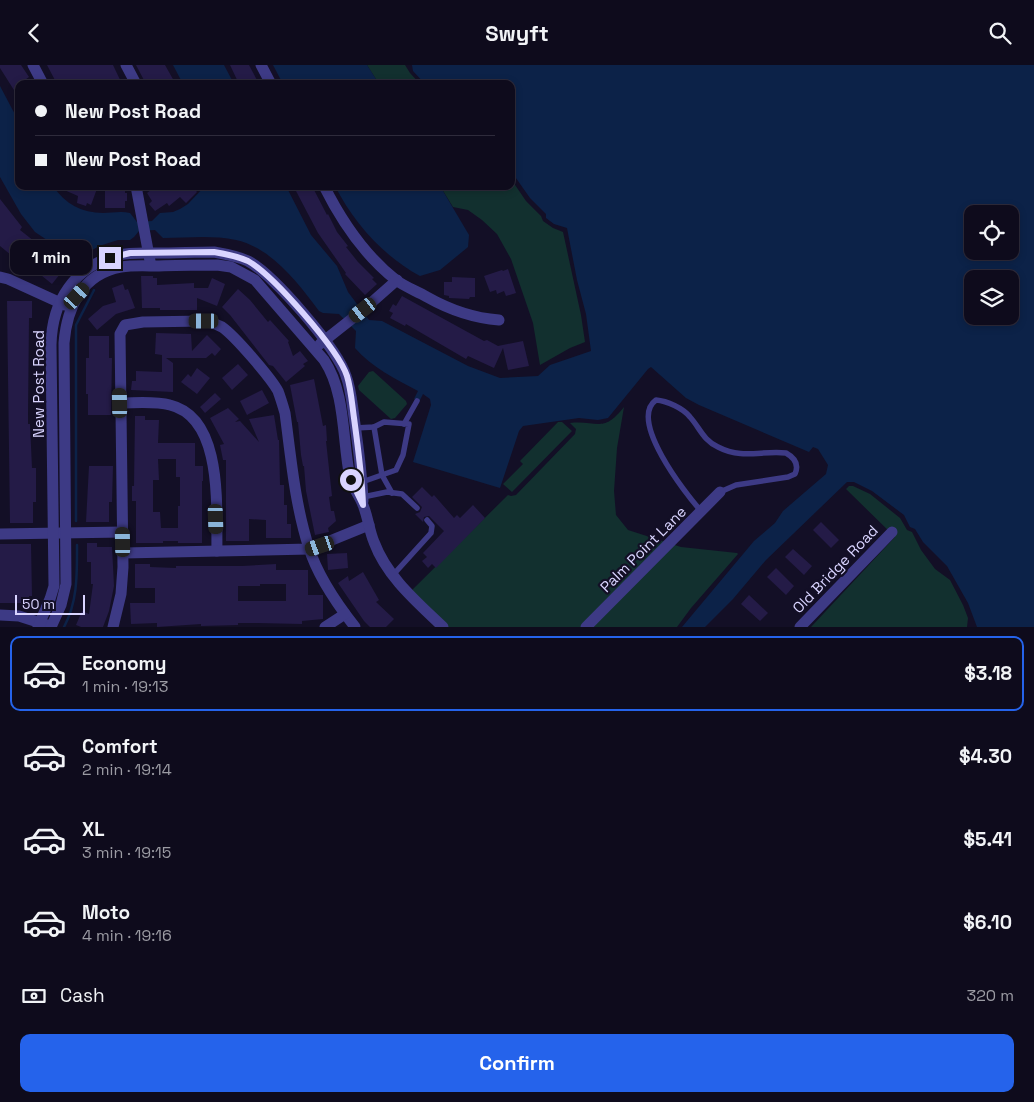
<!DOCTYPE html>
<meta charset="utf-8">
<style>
:root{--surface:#0e0b1c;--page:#171425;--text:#f1f3f6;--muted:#9b9ba3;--line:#2e2b3b;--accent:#2563eb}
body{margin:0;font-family:"Space Grotesk",sans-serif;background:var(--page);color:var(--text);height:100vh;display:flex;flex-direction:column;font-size:19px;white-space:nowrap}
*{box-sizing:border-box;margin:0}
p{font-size:16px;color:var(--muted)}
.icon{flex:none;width:28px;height:28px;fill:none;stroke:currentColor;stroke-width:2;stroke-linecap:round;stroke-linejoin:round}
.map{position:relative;height:562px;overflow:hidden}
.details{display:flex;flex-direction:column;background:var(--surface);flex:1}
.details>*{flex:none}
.top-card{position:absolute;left:15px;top:15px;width:500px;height:110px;border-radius:10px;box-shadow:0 2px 8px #0003,0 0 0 1px var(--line);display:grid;align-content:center;height:110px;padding:0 20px;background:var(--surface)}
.tools{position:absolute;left:964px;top:140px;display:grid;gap:10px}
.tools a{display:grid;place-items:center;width:55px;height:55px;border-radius:10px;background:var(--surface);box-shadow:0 2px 8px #0003,0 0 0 1px var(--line);font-size:25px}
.scale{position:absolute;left:15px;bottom:12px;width:70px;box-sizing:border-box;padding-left:5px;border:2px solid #d9d4ff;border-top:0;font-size:14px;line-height:18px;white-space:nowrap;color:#d9d4ff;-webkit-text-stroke:4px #130f26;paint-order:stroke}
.end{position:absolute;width:22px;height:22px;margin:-11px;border:6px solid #d9d4ff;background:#111;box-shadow:0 0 0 2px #111}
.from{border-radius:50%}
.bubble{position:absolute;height:35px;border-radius:10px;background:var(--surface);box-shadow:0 2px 8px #0003,0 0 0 1px var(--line);font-size:16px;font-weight:800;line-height:35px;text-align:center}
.car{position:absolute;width:15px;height:30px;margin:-15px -8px;border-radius:6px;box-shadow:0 0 4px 1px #0007;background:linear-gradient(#222 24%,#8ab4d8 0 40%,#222 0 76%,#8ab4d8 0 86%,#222 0)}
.top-card b{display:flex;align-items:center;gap:18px;height:48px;font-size:19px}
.top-card b+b{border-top:1px solid var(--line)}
.top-card i{width:12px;height:12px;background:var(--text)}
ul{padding:9px 0 0;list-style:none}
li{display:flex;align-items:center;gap:15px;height:75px;margin:0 10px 8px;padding:0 10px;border:2px solid transparent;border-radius:10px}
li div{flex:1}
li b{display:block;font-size:19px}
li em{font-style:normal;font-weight:800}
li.active{border-color:var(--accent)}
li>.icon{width:45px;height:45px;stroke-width:1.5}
.pay{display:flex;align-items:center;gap:12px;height:55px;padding:0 20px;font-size:19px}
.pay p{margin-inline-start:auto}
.action{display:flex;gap:10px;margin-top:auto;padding:10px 20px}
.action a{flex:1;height:58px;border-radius:10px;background:var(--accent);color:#fff;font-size:20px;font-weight:800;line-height:58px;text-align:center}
header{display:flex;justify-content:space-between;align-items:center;height:65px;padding:0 20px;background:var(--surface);font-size:22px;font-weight:800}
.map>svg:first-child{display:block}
.green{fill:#12302f}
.water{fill:#0c2248;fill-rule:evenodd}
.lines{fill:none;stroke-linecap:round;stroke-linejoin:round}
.stream{stroke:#0c2248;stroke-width:2.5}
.building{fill:#241b47;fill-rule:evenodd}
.service{stroke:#3d3a85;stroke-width:5.5}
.minor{stroke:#3d3a85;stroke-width:11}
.route{stroke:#d9d4ff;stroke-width:6}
.labels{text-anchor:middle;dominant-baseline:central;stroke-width:4.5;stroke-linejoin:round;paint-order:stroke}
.street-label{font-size:15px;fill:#d9d4ff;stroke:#130f26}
</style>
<header><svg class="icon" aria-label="back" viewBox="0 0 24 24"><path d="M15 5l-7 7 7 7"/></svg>Swyft<svg class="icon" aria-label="search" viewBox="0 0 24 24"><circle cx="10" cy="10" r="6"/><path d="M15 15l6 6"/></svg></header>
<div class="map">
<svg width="1034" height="562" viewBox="0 0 1034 562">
<rect width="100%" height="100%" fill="#130f26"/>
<g class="green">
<path d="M367,0h38l5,8 10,11h-41z"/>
<path d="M511,114l15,22 15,15 2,5 10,7 10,4 18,83 4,27 -15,6 -30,17 -7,-42 -22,-64 -14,-25 -15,-14 -14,-10 -15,-3 -13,-21h71z"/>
<path d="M373,306l33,30 1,3 -12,14 -4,1 -32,-29 -1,-4 11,-14z"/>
<path d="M624,342l-7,41 -3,43 2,24 12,15 53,17 56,6 1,1 -47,54 -14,19h-237l-34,-31 102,-101 3,1 5,-1 59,-61 1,-5 -6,-6c27,-3 33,11 54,-16z"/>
<path d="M558,357h4l10,9 -60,61 -9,-8 20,-20 -3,-3z"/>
<path d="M849,421h4l17,8 30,24 7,12 5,2 9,18 14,19 15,11 13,25 5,13 -1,9h-156l84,-90 -49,-48z"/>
</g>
<g class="water">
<path d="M173,0h51l10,19h-51z"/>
<path d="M273,0h94l12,19h-96z"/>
<path d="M412,0h622v562h-57l-9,-24 -21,-37 -24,-24 -8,-13 -5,-2 -6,-12 -32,-24 -18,-9h-7l-81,78 -33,39 -28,28h-23l72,-86 21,-18 8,-12 43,-37 2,-9 -10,-16 -5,-2 -4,5 -110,-47 -13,-7 -35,-31 -3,2 -40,49 -10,2 -19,-2 -56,8 -4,5 -19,57 -87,-26 18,-57 -1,-6 -7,-5 -4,8 -5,-3 4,-8c-22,-12 -47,-24 -63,-43l1,-17 -17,-17 -16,-1 -4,-2c-21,-28 -47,-63 -83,-71 -24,-5 -49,-2 -73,-2l-8,-8 -16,1 -5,6 -4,3h-12l-19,6 -18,11 -7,-1 -21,-12 -18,-12 -14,-18 -21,-37v-91l19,36v64h34c12,18 29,27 50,27 9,0 18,-2 27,0l7,9 15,-1 8,-8 13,-1 7,-3 8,-5 17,-18h81l25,49 26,31 11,26 21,28 13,1 86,45 32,12 38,-2 12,-11 41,-14 -5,-37 -9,-34 -10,-52 -13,-4 -8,-6v-4l-16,-16 -19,-27v-87h-86l-12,-13zM972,149h38v37h-38zM972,214h38v37h-38z"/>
<path d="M335,121h105l29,49 -1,12 -28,23 -20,6c-37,-20 -66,-53 -85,-90z"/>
</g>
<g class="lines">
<g class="stream">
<path d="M76,456v-196l18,-35"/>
<path d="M64,562c14,-26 13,-54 13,-82"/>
</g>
</g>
<g class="building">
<path d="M0,0h21l8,12 -10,7v14l-19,-30z"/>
<path d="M47,0h66l9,19h-26l-3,-5 -10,5h-26z"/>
<path d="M136,0h29l9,16 -5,3h-23z"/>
<path d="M230,0h19l10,19h-20z"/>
<path d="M55,121h43l-7,19 -4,-2 -1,3 -9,-3 1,-7z"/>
<path d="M156,121h36l5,6 -11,11 -6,-6 -11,9 -2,-3 -12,8 -6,-7 3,-3 -5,-8z"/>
<path d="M298,121h14l15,29 1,-1 9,18 11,14 -2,1 12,15 16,16 -2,1 5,5 -12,11 -20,-21 1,-1 -28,-40 -22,-42 3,-1z"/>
<path d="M105,123h20v5h2v8h-2v7h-20z"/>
<path d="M0,134l22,28 -2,3 19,15 2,-3 27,22 -16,20 -16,-13 -4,4 -12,-9 2,-2 -22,-18z"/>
<path d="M508,204l8,24 -10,3 -2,-5 -7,3 -1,-4 -6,2 -6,-16 18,-6 1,1z"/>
<path d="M141,211h12v2h4v7l37,-2v5h14l4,-10 13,6 -8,22 -20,-8v12h-37v-2h-18z"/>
<path d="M452,212l23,1v19h-5l-1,2 -20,-1v-2l-5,-1v-13h8z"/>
<path d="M123,219l2,6 3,-1 7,19 -19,6 -19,16 -9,-11 15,-13 13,-4 -4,-14z"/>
<path d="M238,224l12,11 18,22 2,-2 19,21 -1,1 5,14 7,-5 8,10 -5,3 2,2 -19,16 -13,-16 -4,-1 -39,-50 -8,-8z"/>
<path d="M402,231l82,45 3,-1 11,6 25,-5 6,25 -21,4 -5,-22 -9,20 -26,-12 -2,3 -60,-35 -1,2 -15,-8 3,-5 -4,-2 4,-7 3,2z"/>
<path d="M7,236h25v17h-3l-1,97v9h2l2,44h4v34h-3v21h-23z"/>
<path d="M156,268l35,1 1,17 15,-16 14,14 -6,7 -3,-3 -6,5h-40l7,5v29l-42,-2 1,-9h4v-10l26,1v-17l-7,-1z"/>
<path d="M89,271h20v22h3l-1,57h-23v-21h-2v-36h3z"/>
<path d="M238,299l10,11 -16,15 -10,-12z"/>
<path d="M197,303l13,10 -13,16 -16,-12 7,-8 3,3z"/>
<path d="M314,314l9,47 3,-1 1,16h-1l6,55 -3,1 2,14h3l2,10 -8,7 1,4 -14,3 -9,-44 -2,-25h-1l-2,-11 -3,-33h-1l-7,-37z"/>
<path d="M262,325l7,13 -22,12 -7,-14z"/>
<path d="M215,328l6,6 -16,14 -5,-6z"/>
<path d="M228,343l11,11 -4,3 5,-1 19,21 -10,-23 25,-4 4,25h1l1,45h4v20h3v19h4v14h-25v-18l-17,-1v22h-23v-81h-3l-3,-15 4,-1 -14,-26z"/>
<path d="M135,351h10v4h14l-1,23h37v23h8v15h-1v62h-24v-2h-15v2h-27v-42h-4v-15h2zM158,394h18v18h4v29h-2v22h-17l-1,-16h-7v-32h6z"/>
<path d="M89,401h24l-1,36h-3v20h-23z"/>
<path d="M422,422l10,10 2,-2 20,23 3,-3 3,3 13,-13 12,13 -49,50 -4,-4 -4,4 -6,-7 5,-4 -4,-4 21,-22 -15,-15 -5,1 -1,5 -8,-8 5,-2 2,-5 -10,-10z"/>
<path d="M821,457l18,18 -8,8 -18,-18z"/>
<path d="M87,478h10v4h15l2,39 -5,25 -6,16h-22l-5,-2 6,-14 7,3 4,-30h-2v-22h-4z"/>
<path d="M0,479h31l1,52h-3v7h-29z"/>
<path d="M793,484l19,17 -8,9 -19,-18z"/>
<path d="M347,488l1,15 -20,2 -1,-16z"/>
<path d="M135,499h15v3l26,1v-2h66l34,-2v6h32v25h15v24l-21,2v3l-45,-1h-19v2l-37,1v-2l-44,3v-4l-26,1 -1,-21h25v-15h-20zM260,519h26v17h-48v-15h22z"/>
<path d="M776,503l18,18 -8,9 -19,-18z"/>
<path d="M363,507l16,28 -3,2 18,17 -8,8h-16l-6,-6 -26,-38 10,-7 1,5z"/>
<path d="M749,530l19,18 -8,8 -19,-17z"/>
</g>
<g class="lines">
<g class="service">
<path d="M404,359l13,-23"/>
<path d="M374,362l8,48 10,18"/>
<path d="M355,363l19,-1 10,-5 25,2 -6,31 -7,15 -34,12"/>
<path d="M363,432l24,-5 15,2 15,14"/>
<path d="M701,446c-16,-18 -73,-91 -45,-111 11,1 27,8 34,17 10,11 13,23 28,30 25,13 44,3 68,6 9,5 13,12 9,21l-7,3 -52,8 -16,7"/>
<path d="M393,510l38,-42 1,-7 -5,-6"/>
</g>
<g class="minor">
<path d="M33,0l10,19"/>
<path d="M126,0l10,19"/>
<path d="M261,0l10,19"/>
<path d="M136,121l14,75"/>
<path d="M324,121c18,36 40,69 72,94 9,7 21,11 31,17 23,13 46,21 72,23"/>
<path d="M0,212l8,2 57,26"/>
<path d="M320,279l43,-34 34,-30"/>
<path d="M120,338c16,0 35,-2 50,2 54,13 46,104 47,146"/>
<path d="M0,469l123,-2"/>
<path d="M123,488l187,-4 59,-24"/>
<path d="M0,550l19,1 28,9"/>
<path d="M38,562l12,-28 4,-13 -3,-241c1,-44 23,-79 68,-90 12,-3 25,-2 38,-2 19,0 38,-1 57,-1 12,2 23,4 34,9 25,13 90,88 98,115 5,13 6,28 8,41 4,28 8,56 9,84"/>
<path d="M51,562l10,-22 5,-21 -2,-241c3,-36 18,-69 57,-76 13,-2 26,-1 38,-1 19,-1 39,-1 58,-1l14,2 24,13 69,80c22,33 18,79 26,118 2,9 10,18 13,27 5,12 6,25 11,37 13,35 43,60 69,85"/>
<path d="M113,562l8,-33 2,-27 -3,-233 5,-9 18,-3 61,-1c6,1 12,3 18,6 13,9 49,51 56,64 3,8 5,15 7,22 6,45 10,92 24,135 9,29 28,56 46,79"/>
<path d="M325,562l20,-13"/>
<path d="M586,562l134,-135"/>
<path d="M800,562l92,-95"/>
</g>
</g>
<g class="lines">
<path class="route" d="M110,193l20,-5 84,-1c12,2 23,4 34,9 25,14 90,88 99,115 4,13 5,28 7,42 4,29 8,58 9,87l-12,-25"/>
</g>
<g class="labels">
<g class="street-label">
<text transform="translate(38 319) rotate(-90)">New Post Road</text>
<text transform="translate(643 484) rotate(-45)">Palm Point Lane</text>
<text transform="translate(835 504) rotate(-46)">Old Bridge Road</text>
</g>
</g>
</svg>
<div class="tools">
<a><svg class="icon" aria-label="locate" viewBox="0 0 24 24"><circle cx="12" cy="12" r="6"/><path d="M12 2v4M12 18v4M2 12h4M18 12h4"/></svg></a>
<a><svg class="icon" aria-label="layers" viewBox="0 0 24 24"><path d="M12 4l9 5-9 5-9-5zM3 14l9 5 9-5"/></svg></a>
</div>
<div class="scale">50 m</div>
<i class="end from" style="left:351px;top:415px"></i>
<i class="end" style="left:110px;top:193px"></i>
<div class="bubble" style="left:10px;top:175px;width:82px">1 min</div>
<i class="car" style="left:77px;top:231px;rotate:42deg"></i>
<i class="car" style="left:363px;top:245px;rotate:232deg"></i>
<i class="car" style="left:204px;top:256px;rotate:270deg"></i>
<i class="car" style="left:120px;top:338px;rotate:359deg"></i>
<i class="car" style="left:216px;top:454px;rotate:178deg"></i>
<i class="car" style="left:123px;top:477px;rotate:359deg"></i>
<i class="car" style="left:320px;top:481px;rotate:251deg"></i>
<div class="top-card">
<b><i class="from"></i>New Post Road</b>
<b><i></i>New Post Road</b>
</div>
</div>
<section class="details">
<ul>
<li class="active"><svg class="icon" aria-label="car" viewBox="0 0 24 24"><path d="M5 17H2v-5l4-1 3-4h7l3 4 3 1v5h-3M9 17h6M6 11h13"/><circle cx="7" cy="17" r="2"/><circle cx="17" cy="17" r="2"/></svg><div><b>Economy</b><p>1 min · 19:13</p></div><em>$3.18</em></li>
<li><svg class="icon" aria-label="car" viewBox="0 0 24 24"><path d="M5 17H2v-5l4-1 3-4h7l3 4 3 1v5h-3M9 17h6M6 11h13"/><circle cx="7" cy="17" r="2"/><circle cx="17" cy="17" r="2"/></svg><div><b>Comfort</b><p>2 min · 19:14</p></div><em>$4.30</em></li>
<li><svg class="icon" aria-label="car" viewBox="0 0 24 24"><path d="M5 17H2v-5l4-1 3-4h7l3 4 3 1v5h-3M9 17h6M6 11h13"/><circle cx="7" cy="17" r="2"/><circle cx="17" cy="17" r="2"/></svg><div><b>XL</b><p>3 min · 19:15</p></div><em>$5.41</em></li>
<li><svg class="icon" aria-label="car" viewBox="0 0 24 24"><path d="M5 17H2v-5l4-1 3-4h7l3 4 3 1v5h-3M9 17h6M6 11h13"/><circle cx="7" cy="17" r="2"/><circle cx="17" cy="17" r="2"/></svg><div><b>Moto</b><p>4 min · 19:16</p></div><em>$6.10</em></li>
</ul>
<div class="pay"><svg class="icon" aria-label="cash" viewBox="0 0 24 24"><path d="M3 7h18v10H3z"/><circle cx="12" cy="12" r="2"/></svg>Cash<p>320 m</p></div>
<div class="action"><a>Confirm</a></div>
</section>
